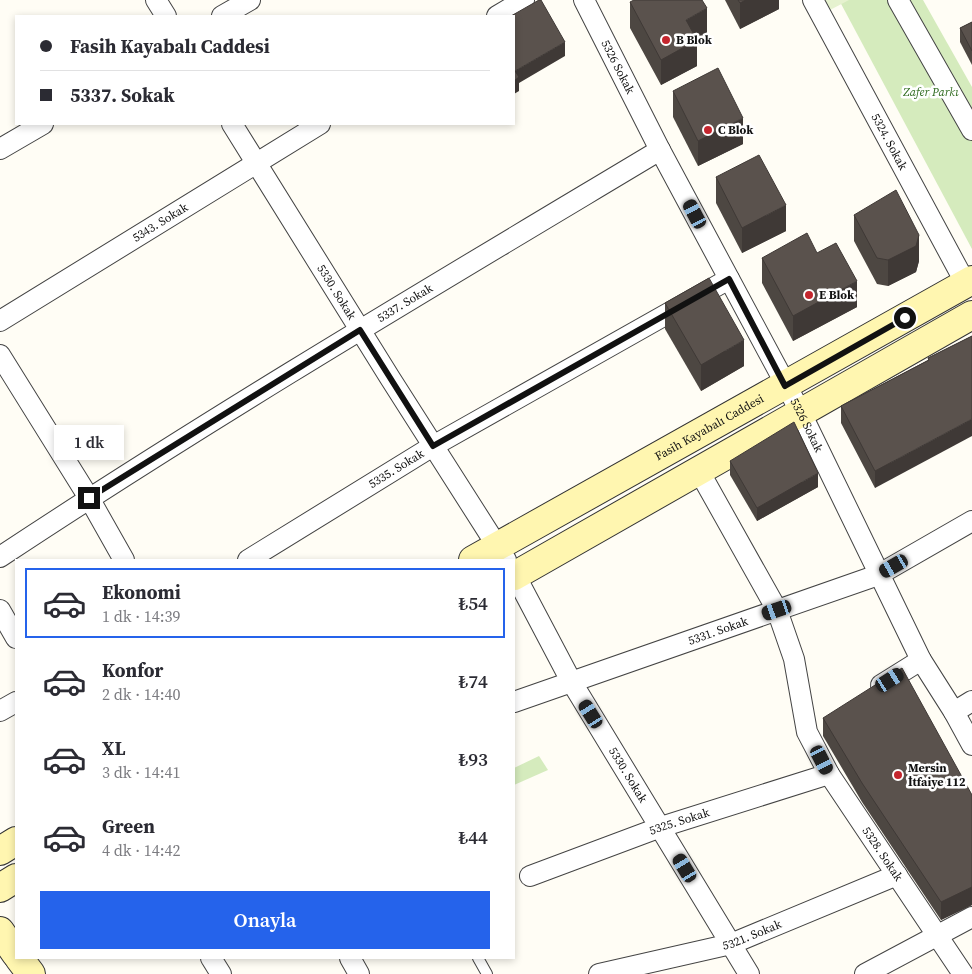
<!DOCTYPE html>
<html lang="tr">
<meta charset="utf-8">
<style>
:root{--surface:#fff;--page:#f7f7f7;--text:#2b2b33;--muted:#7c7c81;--line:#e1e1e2;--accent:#2563eb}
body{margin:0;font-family:"Source Serif 4",serif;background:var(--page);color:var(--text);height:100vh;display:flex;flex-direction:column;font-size:19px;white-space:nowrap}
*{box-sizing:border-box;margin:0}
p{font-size:16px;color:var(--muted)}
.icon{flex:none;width:28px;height:28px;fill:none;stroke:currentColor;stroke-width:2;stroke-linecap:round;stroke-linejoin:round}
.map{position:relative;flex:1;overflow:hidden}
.sheet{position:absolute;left:15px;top:559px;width:500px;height:400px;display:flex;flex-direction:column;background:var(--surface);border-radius:0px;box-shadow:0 2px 8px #0003}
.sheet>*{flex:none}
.banner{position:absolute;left:15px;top:15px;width:500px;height:110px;border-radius:0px;box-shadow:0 2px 8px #0003;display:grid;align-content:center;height:110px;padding:0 25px;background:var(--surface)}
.end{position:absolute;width:22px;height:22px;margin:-11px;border:6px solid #111;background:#fff;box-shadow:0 0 0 2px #fff}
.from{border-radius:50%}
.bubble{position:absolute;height:35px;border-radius:0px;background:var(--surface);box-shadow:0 2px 8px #0003;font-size:16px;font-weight:600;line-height:35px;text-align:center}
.car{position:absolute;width:15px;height:30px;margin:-15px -8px;border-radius:6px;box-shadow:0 0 4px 1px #0007;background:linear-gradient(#222 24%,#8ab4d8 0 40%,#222 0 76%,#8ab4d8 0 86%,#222 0)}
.banner b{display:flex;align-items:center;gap:18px;height:48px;font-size:19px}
.banner b+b{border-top:1px solid var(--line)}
.banner i{width:12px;height:12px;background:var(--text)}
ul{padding:9px 0 0;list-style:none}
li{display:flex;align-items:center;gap:15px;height:70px;margin:0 10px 8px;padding:0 15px;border:2px solid transparent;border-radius:0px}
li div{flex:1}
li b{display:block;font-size:19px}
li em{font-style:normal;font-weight:600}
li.active{border-color:var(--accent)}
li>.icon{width:45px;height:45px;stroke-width:1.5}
.primary-button{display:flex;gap:10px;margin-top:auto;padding:10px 25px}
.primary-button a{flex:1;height:58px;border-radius:0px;background:var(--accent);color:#fff;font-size:20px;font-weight:600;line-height:58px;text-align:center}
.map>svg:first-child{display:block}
.green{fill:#d5ebbd}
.pitch{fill:#e6f2cf}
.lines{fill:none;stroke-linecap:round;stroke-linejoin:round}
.lane-casing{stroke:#444;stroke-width:12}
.street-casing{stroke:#444;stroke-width:22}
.secondary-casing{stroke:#333;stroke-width:30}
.lane{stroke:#fff;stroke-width:10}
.street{stroke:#fff;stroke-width:20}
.secondary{stroke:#fff6b0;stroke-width:28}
.wall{fill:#4d4742}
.shaded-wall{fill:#3f3936}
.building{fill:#5a524d;stroke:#3f3936}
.route{stroke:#111;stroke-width:6}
.poi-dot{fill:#c4262e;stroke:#fff;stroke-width:2}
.labels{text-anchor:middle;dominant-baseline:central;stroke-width:5;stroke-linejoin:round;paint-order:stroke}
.poi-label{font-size:12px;font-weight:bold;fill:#111;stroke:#fff;text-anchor:start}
.street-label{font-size:12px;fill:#111;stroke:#fff}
.park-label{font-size:12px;font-style:italic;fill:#2f6b1f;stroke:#fff}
</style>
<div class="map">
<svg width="972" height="974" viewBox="0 0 972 974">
<rect width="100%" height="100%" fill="#fffdf5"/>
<g class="green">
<path d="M839,0h84l49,87v162z"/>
<path d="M539,756l9,14 -34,15v-17z"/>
</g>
<path class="pitch" d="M825,0h24l-19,10z"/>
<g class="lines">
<g class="lane-casing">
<path id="lane" d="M478,958l9,16"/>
</g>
<g class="street-casing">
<g id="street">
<path d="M156,0l10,16"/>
<path id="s1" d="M584,0l76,150 141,263 120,247 33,52 18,33"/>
<path id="s2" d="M813,0l153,284"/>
<path d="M898,0l74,130"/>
<path d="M222,16l28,-16"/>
<path d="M497,16l27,-16"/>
<path id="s3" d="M232,124l158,254 116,182"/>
<path d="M0,149l43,-25"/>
<path id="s4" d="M0,321l320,-197"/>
<path d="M0,355l89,143 35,62"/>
<path id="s5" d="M699,471l78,139 17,49 13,73 22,42 134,200"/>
<path id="s6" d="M0,557c216,-143 438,-274 660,-407"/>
<path id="s7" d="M248,560l185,-114 296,-167"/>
<path id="s8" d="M514,573l57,108 178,293"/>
<path d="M0,610l16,28"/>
<path d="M881,685l40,-25"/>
<path id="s9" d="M514,702l364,-127 94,-54"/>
<path d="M0,711l16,-9"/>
<path d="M954,712l18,-11"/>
<path id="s10" d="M530,876l131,-49 168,-53"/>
<path d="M211,958l10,16"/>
<path d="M350,958l9,16"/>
<path id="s11" d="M599,974l132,-30 166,-69"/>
<path d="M865,974l107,-57"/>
</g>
</g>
<g class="secondary-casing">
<g id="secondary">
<path id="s12" d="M473,560l499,-280"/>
<path d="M514,576l458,-261"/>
<path d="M0,851l16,-10"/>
<path d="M0,888l16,-10"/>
<path d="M0,931l16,23"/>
<path d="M19,958l12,16"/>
</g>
</g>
<use href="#lane" class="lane"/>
<use href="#street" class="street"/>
<use href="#secondary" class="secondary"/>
</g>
<g class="wall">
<path d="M725,0h54v9l-39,20z"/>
<path d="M630,2l77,32 -10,5v27l-36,19 -31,-57z"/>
<path d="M972,22v43l-12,-23v-14z"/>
<path d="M673,91l70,53 -45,22 -25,-49z"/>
<path d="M716,177l70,54 -44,22 -26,-50z"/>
<path d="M854,215l65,46 -3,11 -28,14 -11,-2 -23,-43z"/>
<path d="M817,253l40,54 -64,34 -31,-58v-25z"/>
<path d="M665,303l79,63 -43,25 -36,-62z"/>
<path d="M972,336l-97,152 -34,-65v-17l87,-46v-2z"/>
<path d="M730,461l88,26 -61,34 -27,-46z"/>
<path d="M823,718l149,77v110l-31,15 -79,-118 -39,-66z"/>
</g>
<g class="shaded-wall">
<path d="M746,0h33v9l-39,20v-26z"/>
<path d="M707,8v26l-21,11v-25z"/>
<path d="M697,40v26l-36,19v-25z"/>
<path d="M565,42v14l-46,27v8l-5,3v-13l1,-10z"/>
<path d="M743,118v26l-45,22v-25z"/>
<path d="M786,205v26l-44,22v-25z"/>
<path d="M919,235v26l-3,11 -28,14v-26z"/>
<path d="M857,281v26l-64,34v-25z"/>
<path d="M744,340v26l-43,25v-26z"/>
<path d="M972,419v17l-97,52v-17z"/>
<path d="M818,473v14l-61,34v-13z"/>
<path d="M972,887v18l-31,15v-18z"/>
</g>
<g class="building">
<path d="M539,0h2l24,42 -50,29 4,6 -5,4v-65h-3z"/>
<path d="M634,0h68l5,8 -21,12 11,20 -36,20 -31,-58z"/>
<path d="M738,0h8l-6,3z"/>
<path d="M972,22v29l-12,-23z"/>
<path d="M718,68l25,50 -45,23 -25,-50z"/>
<path d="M759,155l27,50 -44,23 -26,-51z"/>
<path d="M896,190l23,45 -3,11 -28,14 -11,-2 -23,-43z"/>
<path d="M807,233l10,20 19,-10 21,38 -64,35 -31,-58z"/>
<path d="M709,278l35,62 -43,25 -36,-62z"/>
<path d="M972,336v83l-97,52 -34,-65 88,-46 -1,-2z"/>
<path d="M794,422l24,51 -61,35 -27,-47z"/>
<path d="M902,668l70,127v92l-31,15 -79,-119 -39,-65z"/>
</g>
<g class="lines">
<path class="route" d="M89,498l271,-168 73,116 296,-167 56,107 120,-68"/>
</g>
<g class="poi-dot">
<circle cx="666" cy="40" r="5"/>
<circle cx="708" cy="130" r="5"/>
<circle cx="809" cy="295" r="5"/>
<circle cx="898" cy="775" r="5"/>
</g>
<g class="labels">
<g class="poi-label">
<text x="676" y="40">B Blok</text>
<text x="718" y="130">C Blok</text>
<text x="819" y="295">E Blok</text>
<text x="908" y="768">Mersin<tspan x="908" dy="14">İtfaiye 112</tspan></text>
</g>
<g class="street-label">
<text stroke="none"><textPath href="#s1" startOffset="75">5326 Sokak</textPath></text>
<text stroke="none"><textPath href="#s2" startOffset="161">5324. Sokak</textPath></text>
<text stroke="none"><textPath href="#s4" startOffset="188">5343. Sokak</textPath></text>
<text stroke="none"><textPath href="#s3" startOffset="198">5330. Sokak</textPath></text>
<text stroke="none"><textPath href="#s6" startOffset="478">5337. Sokak</textPath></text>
<text stroke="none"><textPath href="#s1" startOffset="480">5326 Sokak</textPath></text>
<text stroke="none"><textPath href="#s12" startOffset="271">Fasih Kayabalı Caddesi</textPath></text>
<text stroke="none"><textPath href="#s7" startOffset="174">5335. Sokak</textPath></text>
<text stroke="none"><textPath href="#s9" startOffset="216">5331. Sokak</textPath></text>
<text stroke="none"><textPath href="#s8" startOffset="232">5330. Sokak</textPath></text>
<text stroke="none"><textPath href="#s10" startOffset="159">5325. Sokak</textPath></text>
<text stroke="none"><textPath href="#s5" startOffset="429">5328. Sokak</textPath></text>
<text stroke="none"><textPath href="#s11" startOffset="158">5321. Sokak</textPath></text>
</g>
<g class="park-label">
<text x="931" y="92">Zafer Parkı</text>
</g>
</g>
</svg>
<i class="end from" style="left:905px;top:318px"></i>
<i class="end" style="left:89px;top:498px"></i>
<div class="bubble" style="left:54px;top:425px;width:70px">1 dk</div>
<i class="car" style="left:695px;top:214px;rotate:332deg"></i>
<i class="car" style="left:894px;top:566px;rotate:240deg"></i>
<i class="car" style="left:777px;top:610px;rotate:251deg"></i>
<i class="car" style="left:890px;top:680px;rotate:58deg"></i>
<i class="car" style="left:591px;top:714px;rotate:328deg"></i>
<i class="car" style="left:822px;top:760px;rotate:153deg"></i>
<i class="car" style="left:685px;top:868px;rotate:329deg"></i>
<div class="banner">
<b><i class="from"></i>Fasih Kayabalı Caddesi</b>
<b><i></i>5337. Sokak</b>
</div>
<section class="sheet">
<ul>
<li class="active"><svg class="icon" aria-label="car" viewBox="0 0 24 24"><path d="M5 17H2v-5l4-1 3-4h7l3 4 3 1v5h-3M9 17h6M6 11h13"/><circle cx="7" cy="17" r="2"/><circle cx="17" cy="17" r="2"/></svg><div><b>Ekonomi</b><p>1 dk · 14:39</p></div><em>₺54</em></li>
<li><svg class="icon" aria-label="car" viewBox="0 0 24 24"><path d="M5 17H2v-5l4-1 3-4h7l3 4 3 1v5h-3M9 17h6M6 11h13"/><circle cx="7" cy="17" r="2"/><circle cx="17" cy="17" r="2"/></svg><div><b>Konfor</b><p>2 dk · 14:40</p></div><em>₺74</em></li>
<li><svg class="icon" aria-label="car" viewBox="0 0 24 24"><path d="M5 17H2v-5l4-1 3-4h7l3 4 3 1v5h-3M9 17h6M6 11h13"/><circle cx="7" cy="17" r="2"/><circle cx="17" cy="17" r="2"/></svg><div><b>XL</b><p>3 dk · 14:41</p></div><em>₺93</em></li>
<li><svg class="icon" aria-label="car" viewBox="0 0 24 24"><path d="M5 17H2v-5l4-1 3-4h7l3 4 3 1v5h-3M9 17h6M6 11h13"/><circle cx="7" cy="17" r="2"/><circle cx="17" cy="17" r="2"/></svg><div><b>Green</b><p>4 dk · 14:42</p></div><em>₺44</em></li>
</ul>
<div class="primary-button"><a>Onayla</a></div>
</section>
</div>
